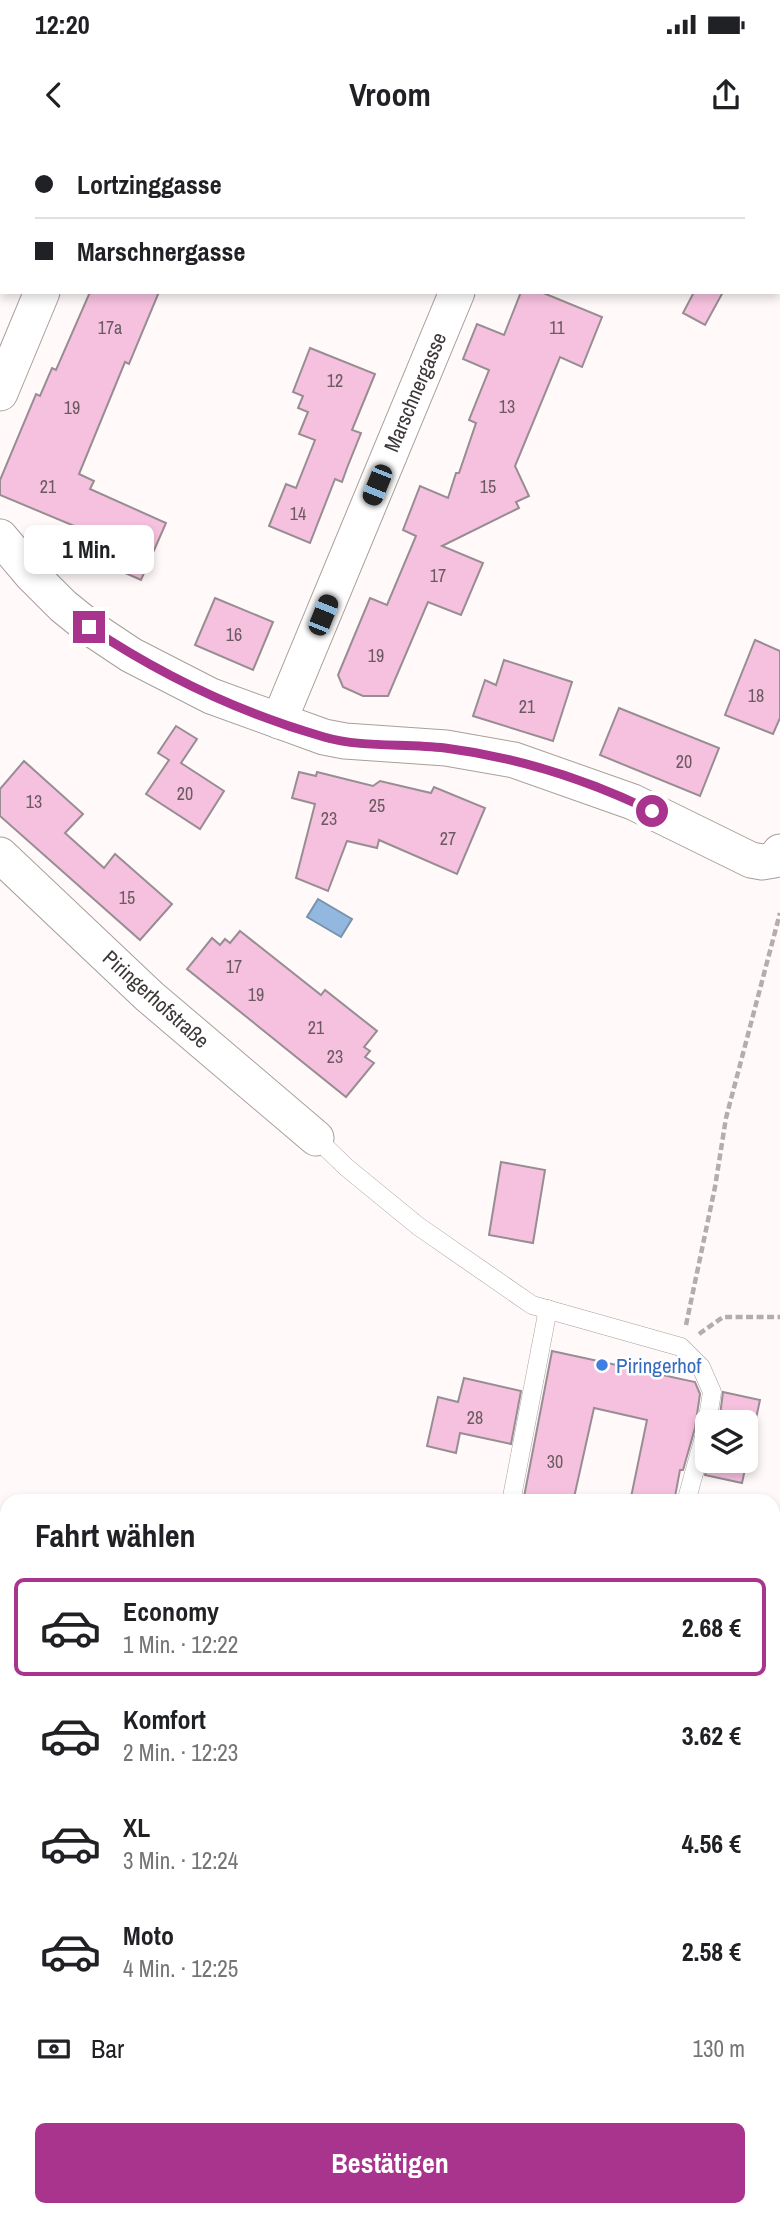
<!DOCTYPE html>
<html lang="de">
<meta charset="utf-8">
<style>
:root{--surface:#fff;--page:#f6f6f6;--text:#202124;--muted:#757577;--line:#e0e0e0;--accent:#a8348d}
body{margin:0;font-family:"Archivo Narrow",sans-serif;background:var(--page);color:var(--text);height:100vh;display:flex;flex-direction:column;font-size:26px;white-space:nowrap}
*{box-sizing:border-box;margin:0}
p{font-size:23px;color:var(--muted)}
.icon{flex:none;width:38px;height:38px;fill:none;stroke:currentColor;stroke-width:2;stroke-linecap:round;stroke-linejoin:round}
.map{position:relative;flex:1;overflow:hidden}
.drawer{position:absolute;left:0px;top:1354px;width:780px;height:723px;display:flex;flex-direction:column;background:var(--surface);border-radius:21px 21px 0 0;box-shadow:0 4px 10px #0003}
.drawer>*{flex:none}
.banner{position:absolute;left:0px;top:0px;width:780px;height:154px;box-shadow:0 4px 10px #0003;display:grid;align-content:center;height:154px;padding:0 35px;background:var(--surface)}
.tools{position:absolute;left:695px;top:1270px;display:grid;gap:14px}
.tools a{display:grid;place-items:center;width:63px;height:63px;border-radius:10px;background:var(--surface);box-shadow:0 4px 10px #0003;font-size:35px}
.end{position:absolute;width:32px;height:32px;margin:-16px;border:9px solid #a8348d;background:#fff;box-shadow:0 0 0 4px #fff}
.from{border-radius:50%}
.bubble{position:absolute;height:49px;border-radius:10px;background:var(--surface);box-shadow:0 4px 10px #0003;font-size:23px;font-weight:800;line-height:49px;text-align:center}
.car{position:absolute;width:21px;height:42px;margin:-21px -10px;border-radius:9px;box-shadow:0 0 5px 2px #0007;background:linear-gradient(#222 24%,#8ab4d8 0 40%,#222 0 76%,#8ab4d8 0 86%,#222 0)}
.banner b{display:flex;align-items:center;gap:24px;height:66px;font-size:26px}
.banner b+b{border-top:2px solid var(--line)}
.banner i{width:18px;height:18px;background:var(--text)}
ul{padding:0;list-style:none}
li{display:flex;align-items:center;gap:21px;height:98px;margin:0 14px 10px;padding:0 21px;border:4px solid transparent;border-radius:10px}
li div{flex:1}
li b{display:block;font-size:26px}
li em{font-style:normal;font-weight:800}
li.on{border-color:var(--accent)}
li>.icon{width:63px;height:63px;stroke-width:1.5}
h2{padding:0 35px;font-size:32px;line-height:84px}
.pay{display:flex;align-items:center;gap:18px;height:77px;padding:0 35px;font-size:26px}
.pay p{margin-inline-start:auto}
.cta{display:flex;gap:14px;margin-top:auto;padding:14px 35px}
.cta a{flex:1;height:80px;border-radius:10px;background:var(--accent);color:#fff;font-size:28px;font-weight:800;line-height:80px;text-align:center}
.status{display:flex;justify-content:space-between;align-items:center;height:49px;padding:0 35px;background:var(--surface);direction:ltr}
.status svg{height:19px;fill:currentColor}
header{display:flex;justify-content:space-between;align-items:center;height:91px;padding:0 35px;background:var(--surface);font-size:32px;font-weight:800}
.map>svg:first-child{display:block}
.green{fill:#e2eaca}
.water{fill:#92b8df;stroke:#7892ad;stroke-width:2}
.building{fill:#f6c1de;stroke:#978d92;stroke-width:2}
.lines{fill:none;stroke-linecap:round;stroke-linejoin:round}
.service-casing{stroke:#a89f9a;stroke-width:19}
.minor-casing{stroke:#a89f9a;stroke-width:37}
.tertiary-casing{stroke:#a89f9a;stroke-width:40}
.path{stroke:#b3aead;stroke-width:4.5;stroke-dasharray:7 3.5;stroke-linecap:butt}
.service{stroke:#fff;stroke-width:18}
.minor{stroke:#fff;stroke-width:35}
.tertiary{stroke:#fff;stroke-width:38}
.route{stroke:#a8348d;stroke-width:9}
.shop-dot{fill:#3f7fe0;stroke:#fff;stroke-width:2.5}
.labels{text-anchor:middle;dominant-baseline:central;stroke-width:5;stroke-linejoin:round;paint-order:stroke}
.number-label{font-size:18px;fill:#6b5a61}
.street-label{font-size:21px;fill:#3d3837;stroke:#fff}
.shop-label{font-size:21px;fill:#366cbe;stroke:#fff;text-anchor:start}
</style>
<div class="status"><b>12:20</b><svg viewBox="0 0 49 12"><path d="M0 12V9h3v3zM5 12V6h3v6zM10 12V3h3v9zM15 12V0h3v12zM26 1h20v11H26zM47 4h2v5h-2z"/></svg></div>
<header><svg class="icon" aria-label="back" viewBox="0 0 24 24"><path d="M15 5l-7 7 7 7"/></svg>Vroom<svg class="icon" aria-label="share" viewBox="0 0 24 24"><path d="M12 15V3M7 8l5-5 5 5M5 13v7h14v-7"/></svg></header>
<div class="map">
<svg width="780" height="2076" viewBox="0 0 780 2076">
<rect width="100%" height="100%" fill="#fffaf9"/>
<g class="green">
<path d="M0,1893l7,8v32l-7,-8z"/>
<path d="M111,2070h44l5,6h-45z"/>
</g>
<path class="water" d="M318,759l34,20 -11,18 -34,-20z"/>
<g class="building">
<path d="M90,152h69l-30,72 -4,-2 -46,112 15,7 -4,8 76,34 -25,57 -66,-29 9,-21 -84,-35v-15l36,-86 4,2 12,-28 4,2z"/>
<path d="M521,152h20l61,25 -20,50 -22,-10 -45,109 14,30 -13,6 3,6 -77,38 41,17 -22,52 -33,-13 -40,94h-25l-20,-9 -5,-12 32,-77 17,7 29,-69 -13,-6 17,-44 28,12 8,-25h3l17,-50 -7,-3 20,-50 -26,-11 14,-35 27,11z"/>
<path d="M694,152h29l-18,33 -22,-12z"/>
<path d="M310,208l65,26 -23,56 9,3 -14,35 -5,14 -7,-3 -25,64 -41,-17 17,-42 10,4 19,-48 -16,-6 9,-22 -10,-4 5,-12 -10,-4z"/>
<path d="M215,458l58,24 -20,48 -58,-25z"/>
<path d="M755,500l25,11v67l-7,16 -48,-19z"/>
<path d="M504,520l68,22 -19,59 -80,-25 12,-36 11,5z"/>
<path d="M619,568l100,40 -19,48 -100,-41z"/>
<path d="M176,586l21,13 -16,24 43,28 -24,38 -54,-35 23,-34 -11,-7z"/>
<path d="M24,621l59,53 -18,19 39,35 11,-14 57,50 -32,36 -140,-124v-27z"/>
<path d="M299,632l17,4 1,-4 56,14 7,-5 51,12 3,-6 51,21 -28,66 -78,-34 -2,8 -30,-7 -19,50 -32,-13 19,-74 -23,-6z"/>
<path d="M240,791l81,64 4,-5 52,41 -13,16 6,4 -5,6 9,6 -28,34 -159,-128 25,-31 8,7 5,-6 5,4z"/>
<path d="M501,1022l44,8 -12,73 -44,-8z"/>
<path d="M552,1211l143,31 5,12 -5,34 -12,42h-3l-6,32h-44l17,-82 -53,-12 -21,94h-50z"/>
<path d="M464,1238l57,13 -10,53 -51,-11 -4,20 -29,-7 11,-49 20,5z"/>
<path d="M723,1252l37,8 -18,83 -37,-8 4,-14h37v-38h-27z"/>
</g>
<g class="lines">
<g class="service-casing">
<g id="service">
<path d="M316,998l30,29 72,59 114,79 149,42 20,20 11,25 -6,38 -20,72"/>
<path d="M511,1362l37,-193"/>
</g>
</g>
<g class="minor-casing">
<g id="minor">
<path d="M104,2l1,-2"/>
<path d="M519,2l1,-2"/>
<path d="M0,253l42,-101"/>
<path d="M0,397l32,38 31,31 26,21 42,28 80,41 113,41 21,4 101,7 68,12 119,42 118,58 11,2 12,-2 6,-8"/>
<path d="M279,581l178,-429"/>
<path d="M0,715l149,141 167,142"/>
<path d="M0,2017l7,-6"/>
</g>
</g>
<g class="tertiary-casing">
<g id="tertiary">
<path d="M0,1955l7,8"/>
<path d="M91,2070l3,6"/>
</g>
</g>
<g class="path">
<path d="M686,1185l29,-138 11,-69 54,-205"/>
<path d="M699,1194l24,-17h57"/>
<path d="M774,1458l6,2"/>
<path d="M262,2076l4,-6"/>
</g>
<use href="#service" class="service"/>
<use href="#minor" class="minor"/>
<use href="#tertiary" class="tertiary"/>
</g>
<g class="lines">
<path class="route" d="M89,487c72,48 151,86 235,110 38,11 81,6 121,11 71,9 143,32 207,63"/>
</g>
<circle class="shop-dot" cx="602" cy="1225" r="7"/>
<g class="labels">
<g class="number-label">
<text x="110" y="187">17a</text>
<text x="557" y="187">11</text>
<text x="335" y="240">12</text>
<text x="507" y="266">13</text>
<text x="72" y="267">19</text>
<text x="48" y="346">21</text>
<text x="488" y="346">15</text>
<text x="298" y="373">14</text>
<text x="438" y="435">17</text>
<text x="234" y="494">16</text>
<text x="376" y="515">19</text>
<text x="756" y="555">18</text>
<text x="527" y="566">21</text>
<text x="684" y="621">20</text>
<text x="185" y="653">20</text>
<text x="34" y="661">13</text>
<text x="377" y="665">25</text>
<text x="329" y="678">23</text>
<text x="448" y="698">27</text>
<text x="127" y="757">15</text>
<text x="234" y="826">17</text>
<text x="256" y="854">19</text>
<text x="316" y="887">21</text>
<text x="335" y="916">23</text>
<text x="475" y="1277">28</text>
<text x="555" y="1321">30</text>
</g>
<g class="street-label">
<text transform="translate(415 252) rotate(-67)">Marschnergasse</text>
<text transform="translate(156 859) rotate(42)">Piringerhofstraße</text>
</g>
<g class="shop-label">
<text x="616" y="1225">Piringerhof</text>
</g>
</g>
</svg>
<div class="tools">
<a><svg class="icon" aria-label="layers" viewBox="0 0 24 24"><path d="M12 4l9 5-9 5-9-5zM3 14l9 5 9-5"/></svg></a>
</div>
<i class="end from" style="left:652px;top:671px"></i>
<i class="end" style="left:89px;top:487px"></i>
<div class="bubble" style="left:24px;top:385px;width:130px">1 Min.</div>
<i class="car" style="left:377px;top:345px;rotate:202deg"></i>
<i class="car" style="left:323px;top:475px;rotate:22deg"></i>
<div class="banner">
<b><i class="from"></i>Lortzinggasse</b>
<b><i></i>Marschnergasse</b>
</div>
<section class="drawer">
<h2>Fahrt wählen</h2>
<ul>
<li class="on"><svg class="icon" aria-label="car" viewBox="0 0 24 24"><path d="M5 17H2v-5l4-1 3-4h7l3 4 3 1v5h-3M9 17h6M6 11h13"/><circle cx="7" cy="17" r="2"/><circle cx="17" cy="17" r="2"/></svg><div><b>Economy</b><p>1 Min. · 12:22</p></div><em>2.68 €</em></li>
<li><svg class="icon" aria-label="car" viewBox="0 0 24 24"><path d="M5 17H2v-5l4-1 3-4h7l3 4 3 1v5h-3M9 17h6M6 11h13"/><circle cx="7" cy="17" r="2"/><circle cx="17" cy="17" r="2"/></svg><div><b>Komfort</b><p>2 Min. · 12:23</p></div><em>3.62 €</em></li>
<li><svg class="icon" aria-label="car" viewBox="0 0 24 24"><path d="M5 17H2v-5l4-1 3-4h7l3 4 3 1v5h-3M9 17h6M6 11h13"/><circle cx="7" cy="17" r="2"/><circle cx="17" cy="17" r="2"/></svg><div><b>XL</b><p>3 Min. · 12:24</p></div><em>4.56 €</em></li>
<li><svg class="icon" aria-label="car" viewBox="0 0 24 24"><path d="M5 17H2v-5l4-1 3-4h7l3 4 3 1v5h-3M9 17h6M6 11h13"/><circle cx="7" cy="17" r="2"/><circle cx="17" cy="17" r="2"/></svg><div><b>Moto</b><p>4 Min. · 12:25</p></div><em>2.58 €</em></li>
</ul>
<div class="pay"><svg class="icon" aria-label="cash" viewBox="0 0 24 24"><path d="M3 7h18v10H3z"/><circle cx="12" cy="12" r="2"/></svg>Bar<p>130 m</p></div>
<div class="cta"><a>Bestätigen</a></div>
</section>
</div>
